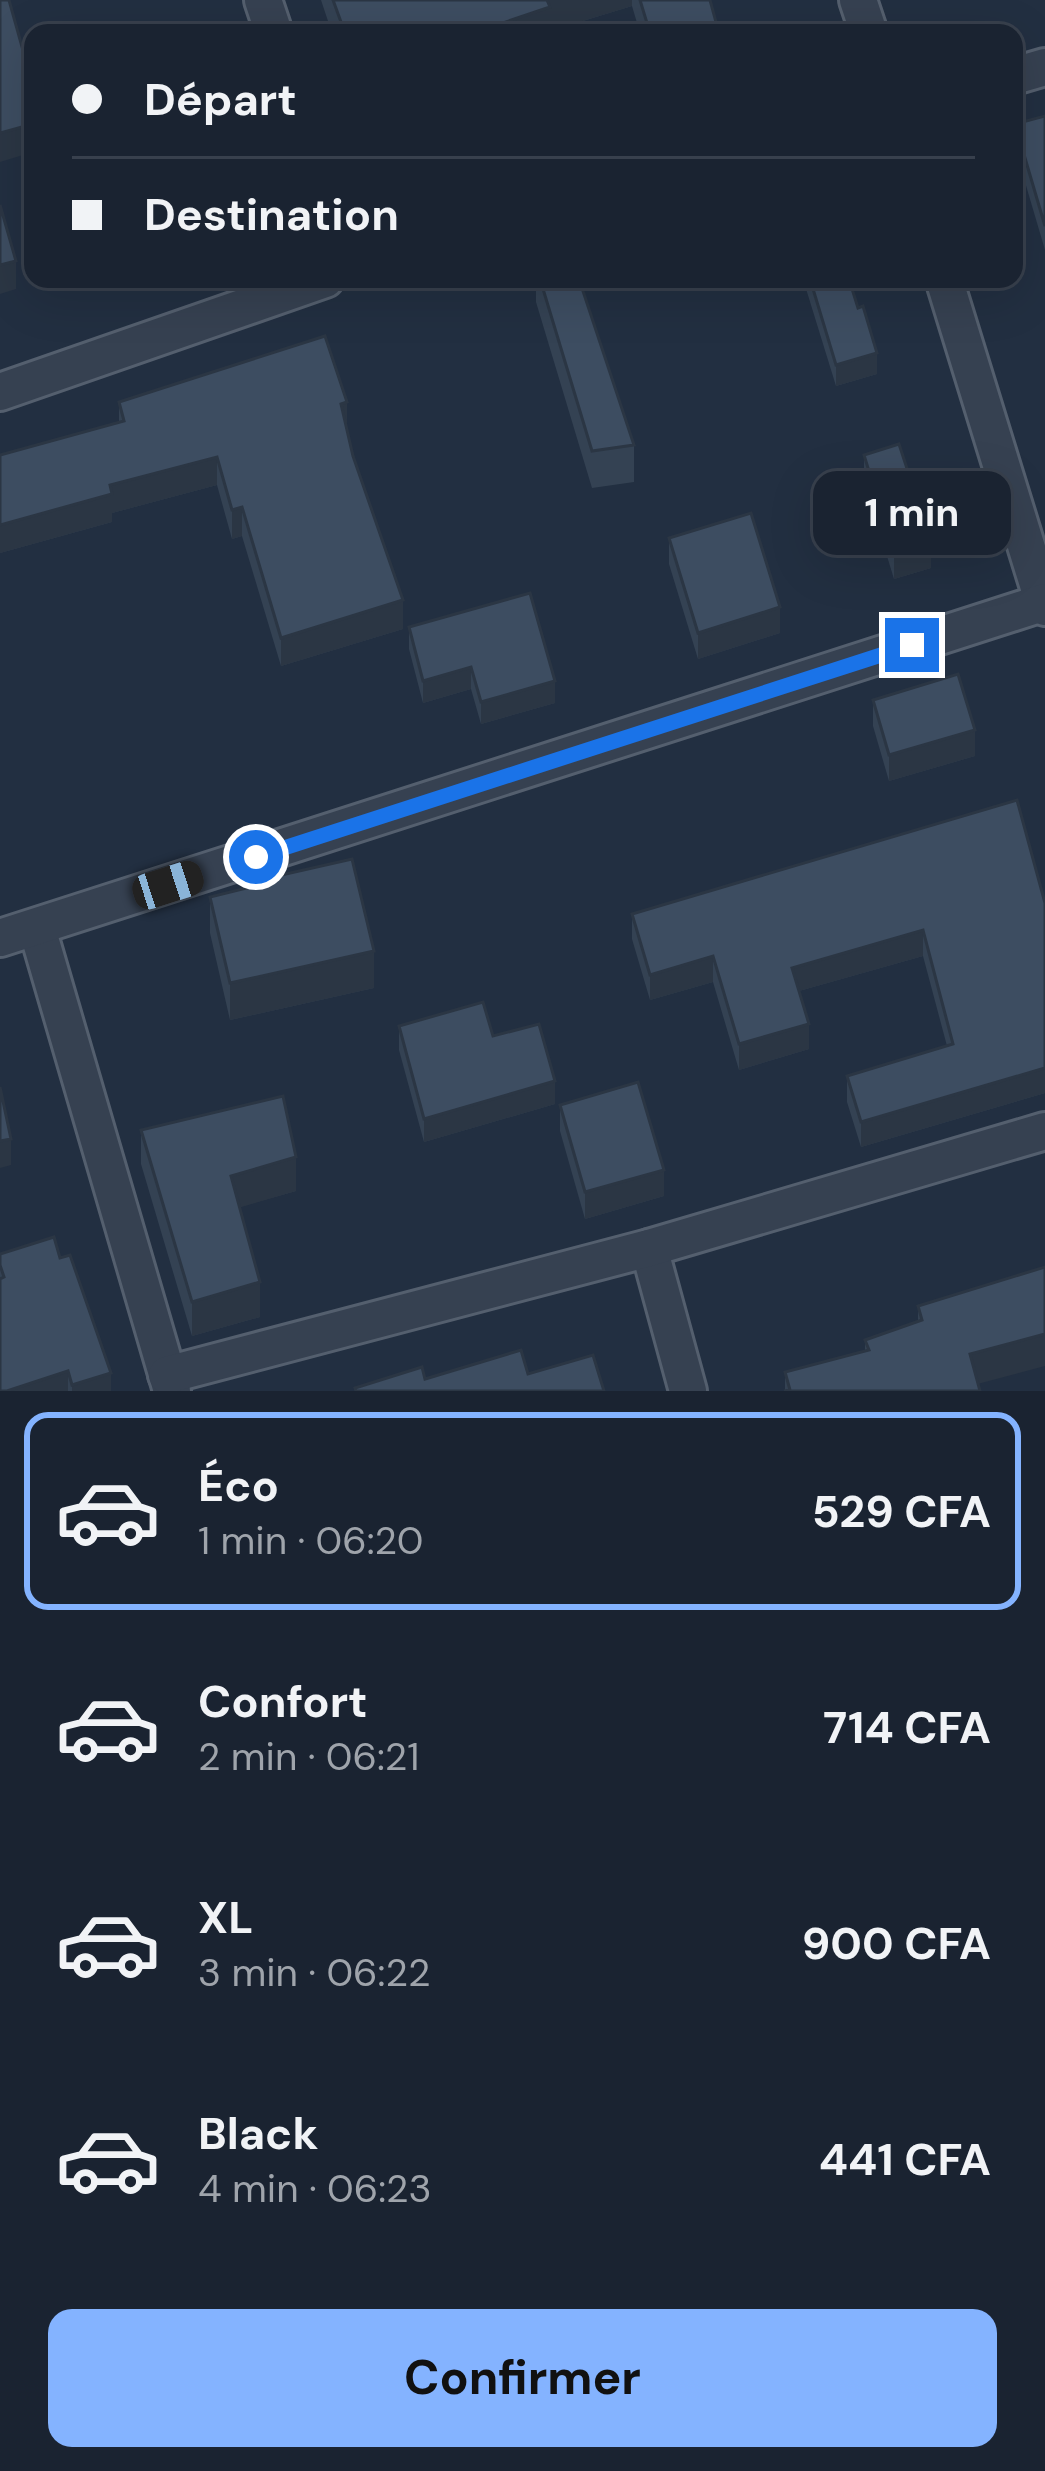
<!DOCTYPE html>
<html lang="fr">
<meta charset="utf-8">
<style>
:root{--surface:#1a2331;--page:#232b39;--text:#f1f3f6;--muted:#9fa4ab;--line:#38404d;--accent:#84b3ff}
body{margin:0;font-family:"DM Sans",sans-serif;background:var(--page);color:var(--text);height:100vh;display:flex;flex-direction:column;font-size:45px;white-space:nowrap}
*{box-sizing:border-box;margin:0}
p{font-size:39px;color:var(--muted)}
.icon{flex:none;width:66px;height:66px;fill:none;stroke:currentColor;stroke-width:2;stroke-linecap:round;stroke-linejoin:round}
.map{position:relative;height:1391px;overflow:hidden}
.panel{display:flex;flex-direction:column;background:var(--surface);flex:1}
.panel>*{flex:none}
.hud{position:absolute;left:24px;top:24px;width:999px;height:264px;border-radius:24px;box-shadow:0 12px 48px #0002,0 0 0 3px var(--line);display:grid;align-content:center;height:264px;padding:0 48px;background:var(--surface)}
.end{position:absolute;width:54px;height:54px;margin:-27px;border:15px solid #1a73e8;background:#fff;box-shadow:0 0 0 6px #fff}
.from{border-radius:50%}
.bubble{position:absolute;height:84px;border-radius:24px;background:var(--surface);box-shadow:0 12px 48px #0002,0 0 0 3px var(--line);font-size:39px;font-weight:700;line-height:84px;text-align:center}
.car{position:absolute;width:36px;height:72px;margin:-36px -18px;border-radius:15px;box-shadow:0 0 9px 3px #0007;background:linear-gradient(#222 24%,#8ab4d8 0 40%,#222 0 76%,#8ab4d8 0 86%,#222 0)}
.hud b{display:flex;align-items:center;gap:42px;height:114px;font-size:45px}
.hud b+b{border-top:3px solid var(--line)}
.hud i{width:30px;height:30px;background:var(--text)}
ul{padding:21px 0 0;list-style:none}
li{display:flex;align-items:center;gap:36px;height:198px;margin:0 24px 18px;padding:0 24px;border:6px solid transparent;border-radius:24px}
li div{flex:1}
li b{display:block;font-size:45px}
li em{font-style:normal;font-weight:700}
li.active{border-color:var(--accent)}
li>.icon{width:108px;height:108px;stroke-width:1.5}
.primary-button{display:flex;gap:24px;margin-top:auto;padding:24px 48px}
.primary-button a{flex:1;height:138px;border-radius:24px;background:var(--accent);color:#111;font-size:48px;font-weight:700;line-height:138px;text-align:center}
.map>svg:first-child{display:block}
.lines{fill:none;stroke-linecap:round;stroke-linejoin:round}
.minor-casing{stroke:#545f6e;stroke-width:42}
.minor{stroke:#364151;stroke-width:36}
.wall{fill:#344253}
.shaded-wall{fill:#2b3644}
.building{fill:#3d4d61;stroke:#2b3644;stroke-width:3}
.route{stroke:#1a73e8;stroke-width:15}
</style>
<div class="map">
<svg width="1045" height="1391" viewBox="0 0 1045 1391">
<rect width="100%" height="100%" fill="#222f41"/>
<g class="lines">
<g class="minor-casing">
<g id="minor">
<path d="M263,0l11,33"/>
<path d="M858,0l11,33"/>
<path d="M1014,76l31,-9"/>
<path d="M944,279l101,328"/>
<path d="M0,392l325,-113"/>
<path d="M37,928l135,463"/>
<path d="M0,938l1045,-336"/>
<path d="M649,1248l39,143"/>
<path d="M167,1375l482,-127 396,-117"/>
</g>
</g>
<use href="#minor" class="minor"/>
</g>
<g class="wall">
<path d="M321,0h389l9,33h-79l-8,-27 -82,25v2h-218z"/>
<path d="M1045,116v134l-30,-102v-24z"/>
<path d="M536,279h43l55,166v37l-42,6 -56,-186z"/>
<path d="M803,279h46l28,95 -41,12z"/>
<path d="M119,402l228,29 56,198 -122,37 -39,-130 -10,3 -15,-54 -105,28v9l-112,31v-98l119,-33z"/>
<path d="M864,455l67,113 -37,11 -30,-98z"/>
<path d="M669,538l111,95 -82,26 -29,-95z"/>
<path d="M409,627l146,76 -74,21 -10,-35 -48,14 -14,-54z"/>
<path d="M873,700l102,56 -86,25 -16,-55z"/>
<path d="M1017,800l28,293 -184,54 -14,-45v-26l100,-30 -24,-90 -124,35 10,58 -70,21 -26,-88 -63,18 -18,-61v-25z"/>
<path d="M246,883l128,105 -144,32 -20,-87v-36l36,-9z"/>
<path d="M399,1026l94,10 62,68 -131,38 -25,-92z"/>
<path d="M560,1105l104,91 -79,23 -25,-88z"/>
<path d="M141,1130l155,61 -57,16 21,110 -68,19 -51,-172z"/>
<path d="M0,1254l60,4 51,133h-111z"/>
<path d="M1045,1267l-260,124v-19l80,-21v-11l53,-19v-15z"/>
</g>
<g class="shaded-wall">
<path d="M546,0h86v6l-82,25v2h-77z"/>
<path d="M33,124v28l-33,10v-29z"/>
<path d="M16,261v28l-16,5v-29z"/>
<path d="M877,353v21l-41,12v-21z"/>
<path d="M347,402v29l-6,-27z"/>
<path d="M217,457v28l-105,28v9l-112,31v-28l110,-40z"/>
<path d="M242,507v29l-10,3v-29z"/>
<path d="M931,542v26l-37,11v-26z"/>
<path d="M403,600v29l-122,37v-28z"/>
<path d="M780,607v26l-82,26v-26z"/>
<path d="M471,667v22l-48,14v-22z"/>
<path d="M555,681v22l-74,21v-22z"/>
<path d="M975,730v26l-86,25v-26z"/>
<path d="M923,930v26l-131,37v-25z"/>
<path d="M374,951v37l-144,32v-37z"/>
<path d="M713,956v26l-63,18v-25z"/>
<path d="M809,1024v25l-70,21v-26z"/>
<path d="M1045,1068v25l-184,54v-25z"/>
<path d="M555,1081v23l-131,38v-23z"/>
<path d="M11,1139v26l-11,3v-27z"/>
<path d="M296,1157v34l-65,19v-34z"/>
<path d="M664,1170v26l-79,23v-27z"/>
<path d="M260,1282v35l-68,19v-34z"/>
<path d="M1045,1334v32l-75,20v-32z"/>
<path d="M68,1371v20h-61z"/>
<path d="M111,1373v18h-39v-6z"/>
</g>
<g class="building">
<path d="M0,0h9l20,72 4,-1v53l-33,9z"/>
<path d="M333,0h214l3,7 -77,26h-128z"/>
<path d="M640,0h70l9,33h-69z"/>
<path d="M1045,116v110l-30,-102z"/>
<path d="M0,205l16,56 -16,4z"/>
<path d="M540,279h39l55,166 -42,6z"/>
<path d="M810,279h39l9,29 5,-2 14,47 -41,12z"/>
<path d="M325,336l22,66 -6,2 12,52 50,144 -122,38 -39,-131 -10,3 -15,-53 -107,28 2,9 -112,31v-70l124,-34 -5,-19z"/>
<path d="M899,444l32,98 -37,11 -30,-98z"/>
<path d="M751,513l29,94 -82,26 -29,-95z"/>
<path d="M530,593l25,88 -74,21 -10,-35 -48,14 -14,-54z"/>
<path d="M958,674l17,56 -86,25 -16,-55z"/>
<path d="M1017,800l28,103v165l-184,54 -14,-46 106,-32 -30,-114 -131,38 17,56 -70,20 -26,-88 -63,19 -18,-61z"/>
<path d="M352,859l22,92 -144,32 -20,-86 37,-9 -1,-5z"/>
<path d="M483,1002l10,34 46,-12 16,57 -131,38 -25,-93z"/>
<path d="M638,1082l26,88 -79,22 -25,-87z"/>
<path d="M0,1087l11,52 -11,2z"/>
<path d="M283,1096l13,61 -65,19 29,106 -68,20 -51,-172z"/>
<path d="M54,1237l6,21 10,-3 41,118 -39,12 -4,-14 -61,20h-7v-112l4,-2 -4,-12v-11z"/>
<path d="M1045,1267v67l-75,20 10,37h-196l6,-1 -5,-18 84,-22 -4,-10 57,-20 -4,-14z"/>
<path d="M521,1350l7,24 65,-19 11,36h-248l-1,-3 67,-21 3,12z"/>
</g>
<g class="lines">
<path class="route" d="M256,857l656,-212"/>
</g>
</svg>
<i class="end from" style="left:256px;top:857px"></i>
<i class="end" style="left:912px;top:645px"></i>
<div class="bubble" style="left:813px;top:471px;width:198px">1 min</div>
<i class="car" style="left:168px;top:885px;rotate:72deg"></i>
<div class="hud">
<b><i class="from"></i>Départ</b>
<b><i></i>Destination</b>
</div>
</div>
<section class="panel">
<ul>
<li class="active"><svg class="icon" aria-label="car" viewBox="0 0 24 24"><path d="M5 17H2v-5l4-1 3-4h7l3 4 3 1v5h-3M9 17h6M6 11h13"/><circle cx="7" cy="17" r="2"/><circle cx="17" cy="17" r="2"/></svg><div><b>Éco</b><p>1 min · 06:20</p></div><em>529 CFA</em></li>
<li><svg class="icon" aria-label="car" viewBox="0 0 24 24"><path d="M5 17H2v-5l4-1 3-4h7l3 4 3 1v5h-3M9 17h6M6 11h13"/><circle cx="7" cy="17" r="2"/><circle cx="17" cy="17" r="2"/></svg><div><b>Confort</b><p>2 min · 06:21</p></div><em>714 CFA</em></li>
<li><svg class="icon" aria-label="car" viewBox="0 0 24 24"><path d="M5 17H2v-5l4-1 3-4h7l3 4 3 1v5h-3M9 17h6M6 11h13"/><circle cx="7" cy="17" r="2"/><circle cx="17" cy="17" r="2"/></svg><div><b>XL</b><p>3 min · 06:22</p></div><em>900 CFA</em></li>
<li><svg class="icon" aria-label="car" viewBox="0 0 24 24"><path d="M5 17H2v-5l4-1 3-4h7l3 4 3 1v5h-3M9 17h6M6 11h13"/><circle cx="7" cy="17" r="2"/><circle cx="17" cy="17" r="2"/></svg><div><b>Black</b><p>4 min · 06:23</p></div><em>441 CFA</em></li>
</ul>
<div class="primary-button"><a>Confirmer</a></div>
</section>
